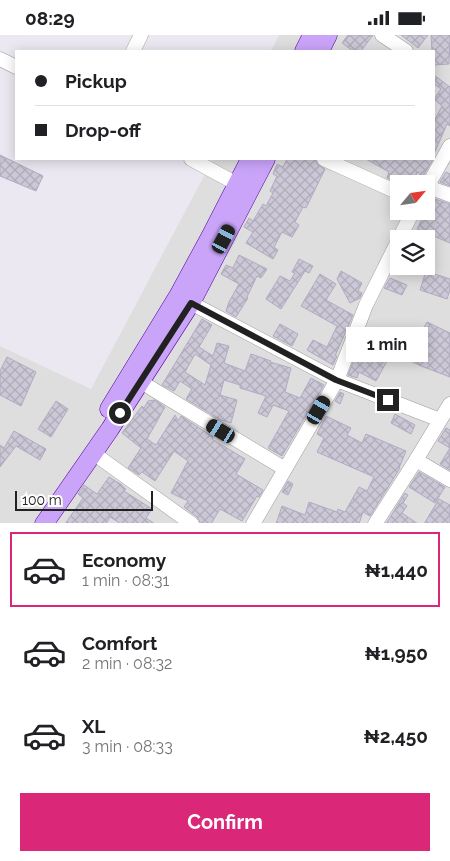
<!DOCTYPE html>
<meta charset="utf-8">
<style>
:root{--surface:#fff;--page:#f6f6f6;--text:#202124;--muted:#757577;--line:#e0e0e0;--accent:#db2777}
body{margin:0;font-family:Raleway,sans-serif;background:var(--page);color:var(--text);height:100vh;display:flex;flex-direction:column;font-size:19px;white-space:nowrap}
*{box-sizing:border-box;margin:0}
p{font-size:16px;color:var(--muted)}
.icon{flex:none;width:28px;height:28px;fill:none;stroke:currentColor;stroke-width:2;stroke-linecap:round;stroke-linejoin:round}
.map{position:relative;height:488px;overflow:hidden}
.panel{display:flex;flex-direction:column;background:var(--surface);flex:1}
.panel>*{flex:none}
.top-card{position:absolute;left:15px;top:15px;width:420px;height:110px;border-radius:0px;box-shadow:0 2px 12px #0003;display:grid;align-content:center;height:110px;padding:0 20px;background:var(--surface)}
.needle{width:32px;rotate:61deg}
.fabs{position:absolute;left:390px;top:140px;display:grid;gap:10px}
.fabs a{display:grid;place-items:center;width:45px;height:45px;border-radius:0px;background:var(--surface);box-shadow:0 2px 12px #0003;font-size:25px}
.scale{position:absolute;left:15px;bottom:12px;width:138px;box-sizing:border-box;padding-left:5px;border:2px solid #212121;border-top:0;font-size:14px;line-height:18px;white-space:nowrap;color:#212121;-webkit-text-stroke:4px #fff;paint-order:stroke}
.end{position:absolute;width:22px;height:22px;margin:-11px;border:6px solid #212121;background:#fff;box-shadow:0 0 0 2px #fff}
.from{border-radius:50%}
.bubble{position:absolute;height:35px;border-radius:0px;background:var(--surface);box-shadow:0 2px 12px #0003;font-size:16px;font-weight:700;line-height:35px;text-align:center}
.car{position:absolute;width:15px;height:30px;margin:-15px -8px;border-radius:6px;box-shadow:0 0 4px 1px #0007;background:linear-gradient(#222 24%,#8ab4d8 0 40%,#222 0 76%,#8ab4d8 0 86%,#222 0)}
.top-card b{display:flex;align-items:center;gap:18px;height:48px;font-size:19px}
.top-card b+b{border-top:1px solid var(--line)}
.top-card i{width:12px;height:12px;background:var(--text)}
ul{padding:9px 0 0;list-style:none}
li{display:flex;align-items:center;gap:15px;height:75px;margin:0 10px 8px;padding:0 10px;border:2px solid transparent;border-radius:0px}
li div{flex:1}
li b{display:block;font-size:19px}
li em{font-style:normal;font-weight:700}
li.selected{border-color:var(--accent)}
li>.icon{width:45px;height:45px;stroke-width:1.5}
.primary-button{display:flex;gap:10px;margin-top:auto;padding:10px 20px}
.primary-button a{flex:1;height:58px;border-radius:0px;background:var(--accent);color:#fff;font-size:20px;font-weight:700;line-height:58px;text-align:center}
.status{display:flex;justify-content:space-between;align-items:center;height:35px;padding:0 25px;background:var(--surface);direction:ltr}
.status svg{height:14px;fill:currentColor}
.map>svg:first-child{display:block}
.residential{fill:#dededf;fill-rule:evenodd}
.building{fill:url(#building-cross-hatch);stroke:#b2aac2;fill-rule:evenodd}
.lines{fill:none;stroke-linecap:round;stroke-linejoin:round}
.minor-casing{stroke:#9e9e9e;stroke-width:15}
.major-casing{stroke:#550499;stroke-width:19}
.minor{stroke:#fff;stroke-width:14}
.major{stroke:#caa4f9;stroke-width:18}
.route{stroke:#212121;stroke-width:6}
</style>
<div class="status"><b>08:29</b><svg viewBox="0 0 49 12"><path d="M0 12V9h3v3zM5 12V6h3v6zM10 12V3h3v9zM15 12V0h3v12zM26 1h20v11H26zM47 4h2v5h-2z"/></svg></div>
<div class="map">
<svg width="450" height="489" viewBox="0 0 450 489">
<defs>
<pattern id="building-cross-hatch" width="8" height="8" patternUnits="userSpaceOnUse" patternTransform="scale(1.25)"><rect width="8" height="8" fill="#cdc8d7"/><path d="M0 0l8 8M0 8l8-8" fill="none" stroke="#b0acb8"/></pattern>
</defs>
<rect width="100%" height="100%" fill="#ece8f1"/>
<path class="residential" d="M279,0h171v488h-450v-177l91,43 122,-230h221v-108h-163zM399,149h27v27h-27zM399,204h27v27h-27z"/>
<g class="building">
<path d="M348,0h25l-12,16h-8l-11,-8z"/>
<path d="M401,0h27l-10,13z"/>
<path d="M431,0h19l-1,29 -15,1v-14h-2z"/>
<path d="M434,40l16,12v39l-3,-2 -13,30v-33l8,-15 -8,-7 7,-10 -7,-5z"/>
<path d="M0,120l43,21 -7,15 -36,-15z"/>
<path d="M287,124h28l2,5 8,5 -19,39 -3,-1 -8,15 4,3 -7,12 -10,-5 -8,15 4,3 -5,9 -27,-16 7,-11 -9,-5 5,-9 4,3 10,-17 3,2 7,-13 -3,-2 7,-15 -4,-2 4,-10 6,3z"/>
<path d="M366,124h67l-10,17 -6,-4 -4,12h-13l-13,-6 2,-6z"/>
<path d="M446,137l4,2v12l-10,-4z"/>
<path d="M429,162l21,7v39l-33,-14 9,-18v-8z"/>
<path d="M239,220l28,14 -6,9 -4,-2 -10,21 1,1 -12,19 -10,-6 3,-9 10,-18 -18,-10 5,-9 7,3z"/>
<path d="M299,224l14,7 -4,7 -4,-2 -24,38 -15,-10 14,-23 10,5 5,-8 -3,-1z"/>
<path d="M341,236l21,12 -4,8 4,2 -2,5 -10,5 -13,-24z"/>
<path d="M426,236l24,8v11l-3,9 -27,-9z"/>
<path d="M320,239l16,10 -10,16 27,15 -18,41h2l-4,9 -26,-15 6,-10 14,7 10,-21 -36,-20z"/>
<path d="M390,243l17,7 -5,10 -18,-7z"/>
<path d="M202,284l10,6 -13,22 14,9 4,-13 12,3 -5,17 21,8 6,-17 20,7 -1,1 21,6 -6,24 15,6 11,-20 13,7 -42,71 -14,-8 21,-37 -16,-6 -6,12 -9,-4 8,-17 -26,-8v-3l-16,-5 -4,15 17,5 -6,23 -10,-3 -35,-21 6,-10 -12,-8 -6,10 -12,-6zM195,319l16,11 -6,20 -20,-13z"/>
<path d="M427,287l23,11v44l-29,-11 -29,-14 -16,29 -17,-9 -2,6 -9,-3 14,-36 16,6 5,-9 18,9 8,-18 12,6z"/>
<path d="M280,289l18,10 -6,12 -19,-10z"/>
<path d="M7,322l29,15 -15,34 -21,-11v-24z"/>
<path d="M340,357l4,2 -4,10 -5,-3z"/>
<path d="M155,365l10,7 -18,32 9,6 19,-30 3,6 3,-5 32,21 -1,2 33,20 -9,15 27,16 -4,7 -2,-1 -15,25 -22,-12 -9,15h-10l-4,-7 -13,-10 4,-6 -17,-8 17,-32 -14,-10 -19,30 -13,-9 -3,3 -11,-7 13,-20 -19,-15 20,-27 2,2 4,-7z"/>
<path d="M56,366l12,8 -17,28 -13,-8z"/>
<path d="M395,379l20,11 -4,9 -20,-11z"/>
<path d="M326,381l25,12 -4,7 15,8 4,-9 40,17 -7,17h1l-30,48 -7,-4 -4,12h-83l6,-18 23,9 4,-13 28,10 1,-3 7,3 14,-25 8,4 7,-14 -57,-25 7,-14 -7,-4z"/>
<path d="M446,393l4,2v18l-12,-7z"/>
<path d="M14,396l32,18 -6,11 -24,-14 -16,21v-22l4,3z"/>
<path d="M450,413v22l-10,-6z"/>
<path d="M419,437l26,15 -10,16 -26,-16z"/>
<path d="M109,442l13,8v1l4,3 -2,2 28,18 -6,9 9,6h-34l-11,-7 -4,7h-41l18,-26 -5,-4 6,-9 13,9z"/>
<path d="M288,446l5,3 -5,11 -6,-3z"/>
<path d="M405,458l3,2 -5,8 4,3 -5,7 16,11h-32z"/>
<path d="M439,464l11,6v19h-26z"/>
</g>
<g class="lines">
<g class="minor-casing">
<g id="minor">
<path d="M382,0l24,16"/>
<path d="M133,16l8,-16"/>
<path d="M0,24l16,8"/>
<path d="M191,124l46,25"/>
<path d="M324,124l75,34"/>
<path d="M428,152l22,8"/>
<path d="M426,154l24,-43"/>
<path d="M399,204l14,-28"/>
<path d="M191,268l146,77 103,40"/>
<path d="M141,347l144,87"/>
<path d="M93,418l99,71"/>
<path d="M416,425l34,20"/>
<path d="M253,489l84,-144 29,-75 33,-66"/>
<path d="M375,489l41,-64 34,-56"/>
</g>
</g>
<g class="major-casing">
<g id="major">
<path d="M304,16l8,-16"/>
<path d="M320,16l8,-16"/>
<path d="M109,374l69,-113 32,-59 40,-78"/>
<path d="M44,489l66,-95 81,-126 75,-144"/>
</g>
</g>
<use href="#minor" class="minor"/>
<use href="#major" class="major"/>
</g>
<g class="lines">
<path class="route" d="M120,378l71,-110 145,77 52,20"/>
</g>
</svg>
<div class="fabs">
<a><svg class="needle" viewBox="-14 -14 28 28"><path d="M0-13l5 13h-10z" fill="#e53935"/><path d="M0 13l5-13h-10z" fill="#757577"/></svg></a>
<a><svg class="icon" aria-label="layers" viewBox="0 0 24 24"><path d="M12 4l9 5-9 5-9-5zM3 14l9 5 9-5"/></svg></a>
</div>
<div class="scale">100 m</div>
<i class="end from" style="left:120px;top:378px"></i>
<i class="end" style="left:388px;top:365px"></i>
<div class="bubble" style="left:346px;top:292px;width:82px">1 min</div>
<i class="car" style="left:224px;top:204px;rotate:28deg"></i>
<i class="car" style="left:319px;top:375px;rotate:30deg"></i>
<i class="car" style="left:221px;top:396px;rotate:301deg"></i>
<div class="top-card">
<b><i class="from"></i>Pickup</b>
<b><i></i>Drop-off</b>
</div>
</div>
<section class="panel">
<ul>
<li class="selected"><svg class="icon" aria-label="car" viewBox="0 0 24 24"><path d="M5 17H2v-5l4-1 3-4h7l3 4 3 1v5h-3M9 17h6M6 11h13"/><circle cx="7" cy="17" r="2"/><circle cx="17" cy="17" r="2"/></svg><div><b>Economy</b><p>1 min · 08:31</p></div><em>₦1,440</em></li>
<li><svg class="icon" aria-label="car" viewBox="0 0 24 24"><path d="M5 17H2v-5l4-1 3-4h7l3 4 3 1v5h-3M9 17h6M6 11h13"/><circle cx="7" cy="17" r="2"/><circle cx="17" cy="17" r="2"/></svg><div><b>Comfort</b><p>2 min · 08:32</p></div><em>₦1,950</em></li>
<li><svg class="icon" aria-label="car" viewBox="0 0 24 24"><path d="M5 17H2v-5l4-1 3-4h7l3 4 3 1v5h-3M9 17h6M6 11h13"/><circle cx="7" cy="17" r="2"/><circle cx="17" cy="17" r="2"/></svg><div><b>XL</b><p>3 min · 08:33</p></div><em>₦2,450</em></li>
</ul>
<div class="primary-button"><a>Confirm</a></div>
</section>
